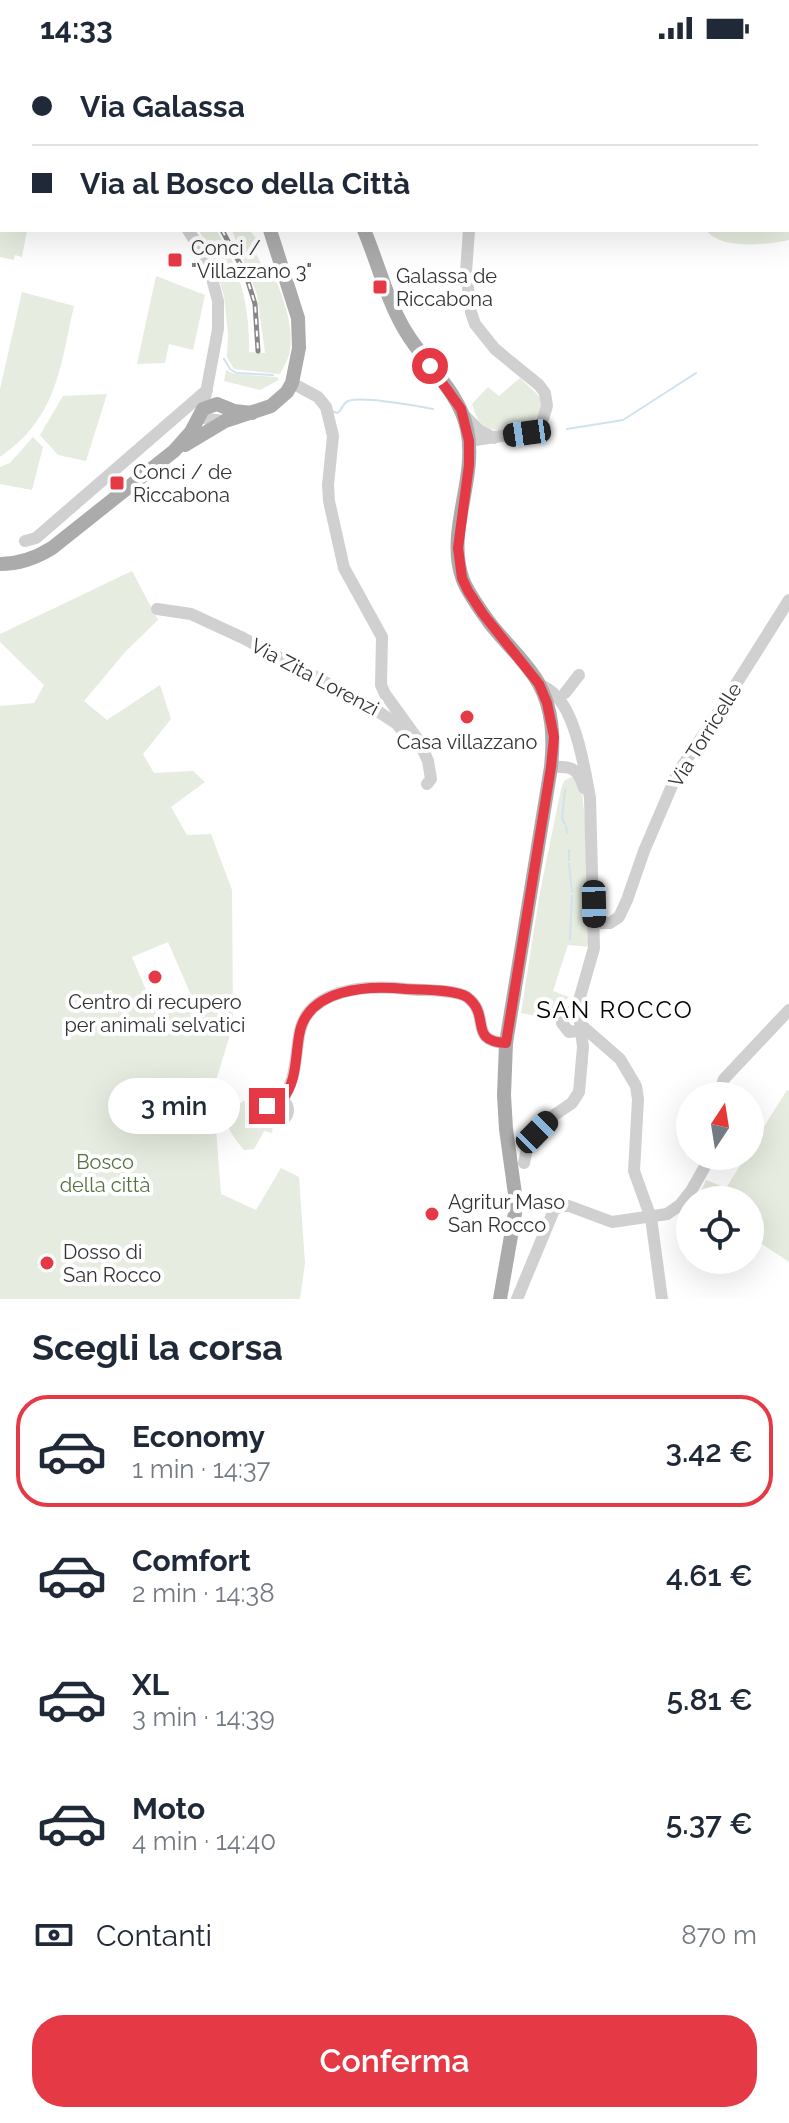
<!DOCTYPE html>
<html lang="it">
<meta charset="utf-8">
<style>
:root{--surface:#fff;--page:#f2f2f3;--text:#1f2937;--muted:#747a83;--line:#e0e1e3;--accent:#e63946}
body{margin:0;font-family:Raleway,sans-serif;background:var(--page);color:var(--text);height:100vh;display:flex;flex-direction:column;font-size:30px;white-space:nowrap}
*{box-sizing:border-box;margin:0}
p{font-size:26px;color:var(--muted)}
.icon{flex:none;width:44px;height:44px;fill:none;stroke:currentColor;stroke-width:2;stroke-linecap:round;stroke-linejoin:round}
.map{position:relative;height:1243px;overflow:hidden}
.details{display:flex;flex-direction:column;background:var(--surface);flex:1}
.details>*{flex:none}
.top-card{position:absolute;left:0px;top:0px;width:790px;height:176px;box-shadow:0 8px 32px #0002;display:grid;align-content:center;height:176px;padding:0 32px;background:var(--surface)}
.needle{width:52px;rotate:12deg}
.fabs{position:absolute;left:676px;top:1026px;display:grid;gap:16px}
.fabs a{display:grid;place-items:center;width:88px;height:88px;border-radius:50%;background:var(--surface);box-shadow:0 8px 32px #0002;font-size:40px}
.end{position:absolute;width:36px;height:36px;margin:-18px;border:10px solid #e63946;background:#fff;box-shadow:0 0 0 4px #fff}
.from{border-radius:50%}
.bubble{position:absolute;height:56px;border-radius:28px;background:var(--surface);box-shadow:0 8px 32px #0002;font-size:26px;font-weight:600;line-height:56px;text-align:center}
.car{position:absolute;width:24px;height:48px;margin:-24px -12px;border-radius:10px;box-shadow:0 0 6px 2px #0007;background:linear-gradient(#222 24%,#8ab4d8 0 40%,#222 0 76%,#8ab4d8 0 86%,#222 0)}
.top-card b{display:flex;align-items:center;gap:28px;height:76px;font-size:30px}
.top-card b+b{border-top:2px solid var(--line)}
.top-card i{width:20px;height:20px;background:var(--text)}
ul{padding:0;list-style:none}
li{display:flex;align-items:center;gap:24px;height:112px;margin:0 16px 12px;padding:0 16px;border:4px solid transparent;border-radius:32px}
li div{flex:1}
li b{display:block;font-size:30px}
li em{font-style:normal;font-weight:600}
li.current{border-color:var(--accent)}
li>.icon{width:72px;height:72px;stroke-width:1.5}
h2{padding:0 32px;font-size:36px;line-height:96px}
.pay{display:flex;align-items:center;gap:20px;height:88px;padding:0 32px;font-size:30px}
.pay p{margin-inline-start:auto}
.action{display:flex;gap:16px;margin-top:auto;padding:16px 32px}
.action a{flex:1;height:92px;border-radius:32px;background:var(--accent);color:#fff;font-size:32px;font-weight:600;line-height:92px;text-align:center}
.status{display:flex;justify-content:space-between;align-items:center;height:56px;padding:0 40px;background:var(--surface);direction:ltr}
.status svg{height:22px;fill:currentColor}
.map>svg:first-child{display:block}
.green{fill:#e6ecdf;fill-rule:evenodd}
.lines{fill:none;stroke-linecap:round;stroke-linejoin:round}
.stream{stroke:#cfe2ee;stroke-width:2}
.minor{stroke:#d0d0d0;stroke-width:12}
.major{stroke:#ababab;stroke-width:14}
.rail-casing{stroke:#888;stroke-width:5}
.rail{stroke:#fff;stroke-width:2;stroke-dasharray:6;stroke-linecap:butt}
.route{stroke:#e63946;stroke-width:10}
.poi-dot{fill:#e63946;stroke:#fff;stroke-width:3}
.labels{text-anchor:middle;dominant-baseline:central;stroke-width:8;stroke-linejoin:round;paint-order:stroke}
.poi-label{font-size:20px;fill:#333;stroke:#fff;text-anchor:start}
.street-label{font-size:20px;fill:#333;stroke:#fff}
.park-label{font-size:20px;fill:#56703f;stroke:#fff}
.quarter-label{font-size:24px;letter-spacing:2px;fill:#000;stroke:#fff}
</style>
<div class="status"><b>14:33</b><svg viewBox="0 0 49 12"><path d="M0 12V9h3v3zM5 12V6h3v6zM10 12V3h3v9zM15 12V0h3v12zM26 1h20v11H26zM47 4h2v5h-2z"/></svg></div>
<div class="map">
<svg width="789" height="1243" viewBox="0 0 789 1243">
<rect width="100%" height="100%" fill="#fff"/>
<g class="green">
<path d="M0,17l2,1v156h25l-5,27 -7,-2 -1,5 -14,-3z"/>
<path d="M788,127l1,57c-22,5 -68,10 -83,-10h82z"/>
<path d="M199,174h17c24,39 34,76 33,122l16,1 -8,-58 -25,-65h17l7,8 -5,6 18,35 6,-2c9,24 20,52 14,78 -2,7 -6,13 -9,19l-46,-5 -7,-12 1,-23 -4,-38 -11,-37z"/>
<path d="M156,220l49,19 -12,55 -24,-6 -4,19 -28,1z"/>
<path d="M22,236l52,14c-14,62 -17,112 -74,151v-68z"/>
<path d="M226,314l8,4 43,3 2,3 -19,10 -36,-9z"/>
<path d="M520,322l20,19c0,1 1,11 1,13 -6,20 -49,28 -61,12 -4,-5 -6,-13 -8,-18l16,-17 11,9z"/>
<path d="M107,338l-21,67 -28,-6 -18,-20 23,-39z"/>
<path d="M33,381l10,10 -11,43 -32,-6v-17l10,-4z"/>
<path d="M132,515l26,49 -32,31 -42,50 23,19 53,-35 11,34 -28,35 11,19 39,-2 12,11 -34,25 16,28 24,-1 21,56 1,135 -20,65 8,104 35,16 25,-42 18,9 6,86 -5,36h-300v-593l34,-3 10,-18 -44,-43v-8zM168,886l26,60 -36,16 -26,-61z"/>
<path d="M571,721l4,2 7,13 4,39 4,116 -22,-2 -15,46 16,6 -5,4 -9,19 -34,-7 19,-121 21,-103 3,-8z"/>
<path d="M275,1034l2,2 -1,3 -12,5 -3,13 3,6 9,6 -1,8 -8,-2 -10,18 -10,1c-5,-6 -17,-20 -16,-28 1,-20 31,-29 47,-32z"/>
<path d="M787,1034l2,1v171l-39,-26v-36h-53l9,-20 20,8 20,-32h4v-7z"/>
</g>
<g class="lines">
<g class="stream">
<path d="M224,303l6,10 6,4 37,2"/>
<path d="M332,355l5,2 3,-2c2,-4 4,-8 8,-10 13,-5 69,5 85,8"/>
<path d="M567,373l56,-9 73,-47"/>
<path d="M565,768l-3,-6 3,-28"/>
<path d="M566,771l1,6"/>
<path d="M569,794v10"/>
<path d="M569,808l3,28"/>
<path d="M570,883l2,-43"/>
</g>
<g class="minor">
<path d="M58,0l1,2"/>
<path d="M85,0l1,2"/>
<path d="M726,0l2,2"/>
<path d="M559,2v-2"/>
<path d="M788,67l1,1"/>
<path d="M188,174l16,25 6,16 8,30v28l-15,80 4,10 18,2"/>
<path d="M469,174l-3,42 5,40 4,12 20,25 44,36 6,8 2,13 -5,16 -9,9 -64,10"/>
<path d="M292,327l26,14 8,10 7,29 -5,49 1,16 15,67 38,69 -1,48 4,9 34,47 9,20 3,18 -4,5"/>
<path d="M464,359l15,15 15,8"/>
<path d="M25,485l11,-3 171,-148"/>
<path d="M157,553l34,5 52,24 130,70 24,16 8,10"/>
<path d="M565,637l14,-18"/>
<path d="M551,711c21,-1 27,1 33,21"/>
<path d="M594,867h16l9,-6 8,-17 17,-49 33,-77 44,-66 68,-108"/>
<path d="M578,951l-12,8 -4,8 7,9 8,-1 5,-4"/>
<path d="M581,969l39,34 16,27 2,13 -4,72 17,47 11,81"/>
<path d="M718,1040l6,-17 65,-69"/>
<circle cx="277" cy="1054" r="11"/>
<path d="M282,1044c14,-20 13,-40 17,-64 7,-49 69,-51 107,-47 15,2 49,0 61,8 25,19 0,44 39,46"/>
<path d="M524,1107l4,-19 9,-12 13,-14 22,-15 7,-11 4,-45 -5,-43 16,-56 -4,-150c-5,-28 -14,-84 -35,-103 -4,-5 -11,-8 -16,-11"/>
<path d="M517,1243l37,-89 7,-4h8l43,16 55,-8 13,-9 11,-14 20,-35"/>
</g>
<g class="major">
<path d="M220,0l2,2"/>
<path d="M364,174c14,33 23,71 42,102 19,32 53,59 61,97 11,50 -22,103 -4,151 6,15 17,29 26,42 15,20 38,40 50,62 14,26 15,54 12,83l-45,276 -2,52 2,34 9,65v19l-15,86"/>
<path d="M185,389l40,-24 46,-15 16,-14 5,-9 7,-35 -1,-30 -28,-88"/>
<path d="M0,508c20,0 36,-6 52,-16l122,-97 17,-19 12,-23 14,-5 17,7 18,2"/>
</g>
<g class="rail-casing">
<g id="rail">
<path d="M110,0v2"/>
<path d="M222,174l24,45 9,29 3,47"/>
</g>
</g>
<use href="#rail" class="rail"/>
</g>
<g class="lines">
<path class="route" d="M267,1050l6,-6h9c15,-19 13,-40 17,-64 7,-48 69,-51 107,-47 15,1 49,0 61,8 25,19 0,44 39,46l45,-276 3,-30 -7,-34 -8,-19 -56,-70 -15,-23 -6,-13 -4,-30 11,-83v-24l-8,-32 -31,-43"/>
</g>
<g class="poi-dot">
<rect x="167" y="196" width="16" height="16" rx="4"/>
<rect x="372" y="223" width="16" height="16" rx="4"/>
<rect x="109" y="419" width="16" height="16" rx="4"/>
<circle cx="467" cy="661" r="8"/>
<circle cx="155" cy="921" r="8"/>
<circle cx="432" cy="1158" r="8"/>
<circle cx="47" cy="1207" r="8"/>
</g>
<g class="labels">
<g class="poi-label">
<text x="191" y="192">Conci /<tspan x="191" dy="23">"Villazzano 3"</tspan></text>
<text x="396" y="220">Galassa de<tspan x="396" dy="23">Riccabona</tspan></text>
<text x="133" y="416">Conci / de<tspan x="133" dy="23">Riccabona</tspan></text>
<text x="467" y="686" text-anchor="middle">Casa villazzano</text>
<text x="155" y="946" text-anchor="middle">Centro di recupero<tspan x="155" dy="23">per animali selvatici</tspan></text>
<text x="448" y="1146">Agritur Maso<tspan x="448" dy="23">San Rocco</tspan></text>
<text x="63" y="1196">Dosso di<tspan x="63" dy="23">San Rocco</tspan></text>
</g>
<g class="street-label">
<text transform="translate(315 621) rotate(28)">Via Zita Lorenzi</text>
<text transform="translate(705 679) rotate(-58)">Via Torricelle</text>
</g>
<g class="park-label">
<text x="105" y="1106">Bosco<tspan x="105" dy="23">della città</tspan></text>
</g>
<g class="quarter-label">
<text x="615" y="953">SAN ROCCO</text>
</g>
</g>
</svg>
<div class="fabs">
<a><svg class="needle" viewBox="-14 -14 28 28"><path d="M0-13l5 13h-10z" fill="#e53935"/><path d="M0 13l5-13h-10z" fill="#747a83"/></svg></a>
<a><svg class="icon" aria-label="locate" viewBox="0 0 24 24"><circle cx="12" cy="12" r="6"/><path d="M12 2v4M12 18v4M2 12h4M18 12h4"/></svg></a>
</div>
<i class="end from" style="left:430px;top:310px"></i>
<i class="end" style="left:267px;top:1050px"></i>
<div class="bubble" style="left:108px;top:1022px;width:132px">3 min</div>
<i class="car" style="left:527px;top:377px;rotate:262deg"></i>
<i class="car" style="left:594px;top:848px;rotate:179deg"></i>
<i class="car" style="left:537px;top:1076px;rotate:45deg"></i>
<div class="top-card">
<b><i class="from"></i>Via Galassa</b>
<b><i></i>Via al Bosco della Città</b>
</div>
</div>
<section class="details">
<h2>Scegli la corsa</h2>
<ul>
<li class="current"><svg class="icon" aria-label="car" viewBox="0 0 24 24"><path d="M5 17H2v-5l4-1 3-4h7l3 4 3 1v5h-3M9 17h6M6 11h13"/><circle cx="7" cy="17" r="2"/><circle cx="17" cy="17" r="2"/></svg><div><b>Economy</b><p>1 min · 14:37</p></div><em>3.42 €</em></li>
<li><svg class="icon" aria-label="car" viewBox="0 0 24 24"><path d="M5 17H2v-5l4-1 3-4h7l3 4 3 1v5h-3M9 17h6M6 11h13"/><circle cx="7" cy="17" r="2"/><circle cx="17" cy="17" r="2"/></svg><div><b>Comfort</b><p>2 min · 14:38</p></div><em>4.61 €</em></li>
<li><svg class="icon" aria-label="car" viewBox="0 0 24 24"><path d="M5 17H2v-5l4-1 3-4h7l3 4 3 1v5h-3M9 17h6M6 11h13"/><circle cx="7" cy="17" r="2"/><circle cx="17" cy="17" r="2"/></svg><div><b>XL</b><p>3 min · 14:39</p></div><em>5.81 €</em></li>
<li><svg class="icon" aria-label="car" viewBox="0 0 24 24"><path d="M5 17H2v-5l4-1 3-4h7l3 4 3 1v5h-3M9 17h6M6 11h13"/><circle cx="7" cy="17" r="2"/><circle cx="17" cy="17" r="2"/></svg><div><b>Moto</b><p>4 min · 14:40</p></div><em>5.37 €</em></li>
</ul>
<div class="pay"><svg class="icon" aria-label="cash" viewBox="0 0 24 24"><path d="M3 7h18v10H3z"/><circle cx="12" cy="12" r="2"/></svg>Contanti<p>870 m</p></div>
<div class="action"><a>Conferma</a></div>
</section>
